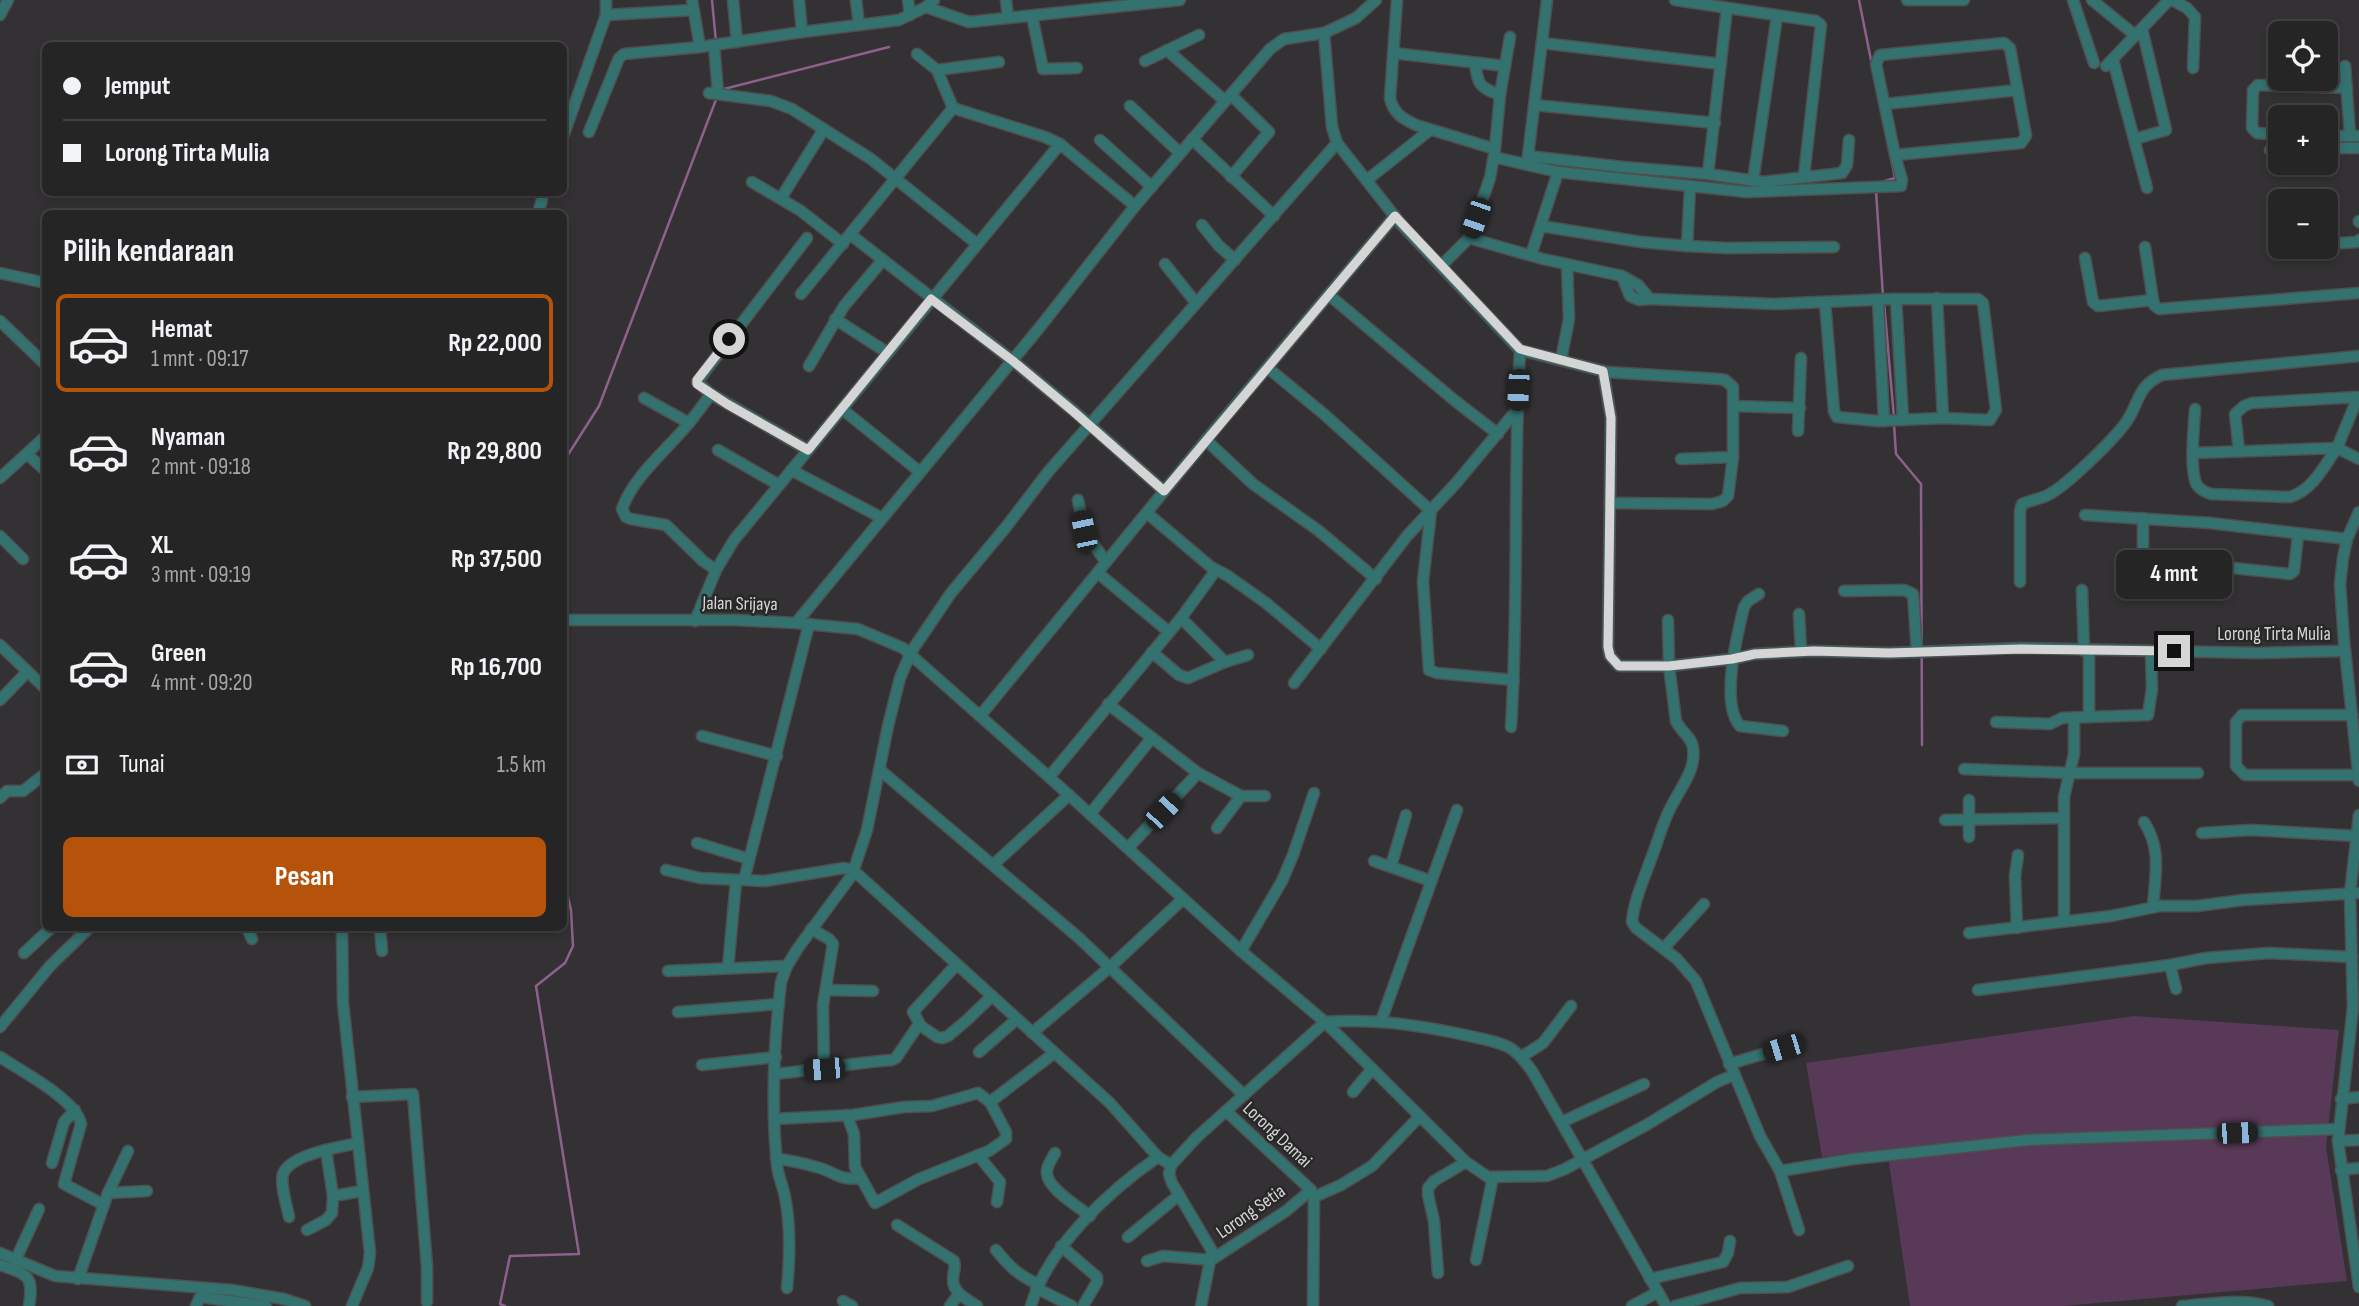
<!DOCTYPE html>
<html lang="id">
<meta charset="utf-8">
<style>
:root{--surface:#262526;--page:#2e2d2e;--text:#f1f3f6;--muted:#a4a5a7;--line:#424243;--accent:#b45309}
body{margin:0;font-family:"Sofia Sans Condensed",sans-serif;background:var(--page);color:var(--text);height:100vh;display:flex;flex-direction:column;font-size:26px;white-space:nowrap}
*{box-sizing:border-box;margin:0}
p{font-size:23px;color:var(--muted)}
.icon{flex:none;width:38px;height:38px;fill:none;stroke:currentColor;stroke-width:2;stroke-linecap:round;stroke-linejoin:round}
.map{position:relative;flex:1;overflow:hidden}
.panel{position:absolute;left:42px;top:210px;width:525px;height:721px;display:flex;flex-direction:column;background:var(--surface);border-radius:10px;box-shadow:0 4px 10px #0003,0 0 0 2px var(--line)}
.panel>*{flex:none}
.hud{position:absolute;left:42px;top:42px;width:525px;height:154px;border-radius:10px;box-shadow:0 4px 10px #0003,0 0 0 2px var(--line);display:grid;align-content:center;height:154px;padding:0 21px;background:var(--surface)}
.fabs{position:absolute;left:2268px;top:21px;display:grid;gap:14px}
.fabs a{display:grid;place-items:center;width:70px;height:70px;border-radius:10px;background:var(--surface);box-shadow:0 4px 10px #0003,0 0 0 2px var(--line);font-size:35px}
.end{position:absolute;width:32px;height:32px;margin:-16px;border:9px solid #d6d5d6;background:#111;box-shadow:0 0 0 4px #111}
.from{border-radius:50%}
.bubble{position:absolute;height:49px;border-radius:10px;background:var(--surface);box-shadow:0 4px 10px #0003,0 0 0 2px var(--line);font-size:23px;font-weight:700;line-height:49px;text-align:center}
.car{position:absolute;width:21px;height:42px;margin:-21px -10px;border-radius:9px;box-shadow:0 0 5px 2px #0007;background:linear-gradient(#222 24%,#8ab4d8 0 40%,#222 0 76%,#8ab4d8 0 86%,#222 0)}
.hud b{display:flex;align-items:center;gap:24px;height:66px;font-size:26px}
.hud b+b{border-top:2px solid var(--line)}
.hud i{width:18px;height:18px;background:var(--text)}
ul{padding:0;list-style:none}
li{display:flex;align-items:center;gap:21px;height:98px;margin:0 14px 10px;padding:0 7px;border:4px solid transparent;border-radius:10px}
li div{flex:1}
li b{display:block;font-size:26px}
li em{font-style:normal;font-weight:700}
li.active{border-color:var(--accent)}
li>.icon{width:63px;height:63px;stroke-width:1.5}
h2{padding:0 21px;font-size:32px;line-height:84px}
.pay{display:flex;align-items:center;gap:18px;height:77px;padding:0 21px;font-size:26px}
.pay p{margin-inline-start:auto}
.primary-button{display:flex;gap:14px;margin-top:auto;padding:14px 21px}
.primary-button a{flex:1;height:80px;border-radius:10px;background:var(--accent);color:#fff;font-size:28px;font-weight:700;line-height:80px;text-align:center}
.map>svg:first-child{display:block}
.green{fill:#583957}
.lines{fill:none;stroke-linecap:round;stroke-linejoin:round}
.stream{stroke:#8d618c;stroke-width:2.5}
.minor-casing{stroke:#504f50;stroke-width:13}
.minor{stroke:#33726f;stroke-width:10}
.route{stroke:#d6d5d6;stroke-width:9}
.labels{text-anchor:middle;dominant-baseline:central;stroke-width:5;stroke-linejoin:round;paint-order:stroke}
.street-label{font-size:19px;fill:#d6d5d6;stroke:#292829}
</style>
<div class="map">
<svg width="2359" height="1306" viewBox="0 0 2359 1306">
<rect width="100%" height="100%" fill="#333133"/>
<path class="green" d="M2134,1016l205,14 -13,117 21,134 -284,25h-153l-23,-157 -65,8 -16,-94z"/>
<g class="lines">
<g class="stream">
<path d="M712,0l4,42"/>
<path d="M1859,0l13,65"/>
<path d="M720,90l169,-43"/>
<path d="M1875,184l20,-6 -5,-24"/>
<path d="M1876,191l7,105"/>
<path d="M1884,302l10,116"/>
<path d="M1894,424l2,30 25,30 1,261"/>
<path d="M564,461l35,-55 118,-309"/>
<path d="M505,1306l-5,-2 10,-48 69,-2 -43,-268 29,-23 8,-17 -2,-36 -7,-30"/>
</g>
<g class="minor-casing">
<g id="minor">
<path d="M692,0l8,47"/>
<path d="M733,0l4,42"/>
<path d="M799,0l3,32"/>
<path d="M856,0l3,25"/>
<path d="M908,0l2,15"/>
<path d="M1006,0l2,17"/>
<path d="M1397,0l-7,98c3,15 13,21 26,27l79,24 -5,29 -21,60 -28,28"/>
<path d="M1675,0l141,21 5,4 -17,151"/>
<path d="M1907,0h57"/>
<path d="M2073,0l21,63"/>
<path d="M2092,0l44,36"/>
<path d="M2172,0l15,8 8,9 -2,51"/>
<path d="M926,7l43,15 211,-22"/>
<path d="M0,15l8,-15"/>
<path d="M606,15l87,-5"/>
<path d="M1032,16l11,53 34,-1"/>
<path d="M1324,33l8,94 5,16 63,80 120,127 87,22 112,7 6,1 8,7v70l-5,39 -5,5 -11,3 -102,-1"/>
<path d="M1542,43l179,21"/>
<path d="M714,45l4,48"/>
<path d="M1167,50l58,51"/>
<path d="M1393,53l112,13"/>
<path d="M917,54l20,16 16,38"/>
<path d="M2113,60l34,128"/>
<path d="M1145,61l54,-26"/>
<path d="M1475,63c3,22 4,24 25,32"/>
<path d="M2106,66l63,-66"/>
<path d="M2345,66l5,69"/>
<path d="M937,70l62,-8"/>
<path d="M709,93l62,8 21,8 79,50 106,85"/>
<path d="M1885,104l133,-14"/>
<path d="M1534,105l181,18"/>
<path d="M1130,106l50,47"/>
<path d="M589,132l30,-74 5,-4 76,-7 102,-15 97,-12 27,-13 8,-7"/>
<path d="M564,134l42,-119v-15"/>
<path d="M2280,135l-23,-2 -5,-5 1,-38 5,-5 89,3"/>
<path d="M2326,136h33"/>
<path d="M1192,139l82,77"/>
<path d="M2135,139l31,-9 -24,-101"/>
<path d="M1100,140l52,47"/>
<path d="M2326,148h33"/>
<path d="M1495,149l5,-54 10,-58"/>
<path d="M2270,150l10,-1"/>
<path d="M1528,156l95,11 85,7 55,8 79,-9 5,-8 2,-25"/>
<path d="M1494,157l64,15"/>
<path d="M1529,165l-1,-9 19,-156"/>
<path d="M1708,174l19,-166"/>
<path d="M1231,177l38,-45 -38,-37"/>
<path d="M1367,180l63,-50"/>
<path d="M1753,181l24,-165"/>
<path d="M752,182l49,29 42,33"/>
<path d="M781,198l43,-69"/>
<path d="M538,214l6,-22"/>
<path d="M2359,221v1"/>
<path d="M1202,225l17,21 16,14"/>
<path d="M1541,226l100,16 46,4 3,-59"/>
<path d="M851,235l162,126 62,51 89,79"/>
<path d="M807,238l-110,144 14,12 97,56"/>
<path d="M1469,238l74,21 79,17 16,9 12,14 125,5 117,-5h86l5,4 13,107 -6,10 -47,-2 -65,3 -41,-4 -3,-6 -9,-109"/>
<path d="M2326,244l31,-2 2,-2"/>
<path d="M1687,246l40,2 107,-1"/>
<path d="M2145,247l8,53 1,5 5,4 200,-16"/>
<path d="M1531,255l27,-83 189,20 154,-6 1,-6 -7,-25 -19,-91 4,-9 124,-12 6,5 16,88 -5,7 -126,12"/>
<path d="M2085,258l8,44 5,4 55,-6"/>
<path d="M1165,264l31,39"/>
<path d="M0,273l46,10"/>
<path d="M1622,276l8,20 9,4 11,-1"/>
<path d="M801,294l152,-186 92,29 15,7 75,62"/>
<path d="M1329,295l125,105 44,34"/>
<path d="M1937,298l6,120"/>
<path d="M1896,299l7,121"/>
<path d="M1878,300l6,121"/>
<path d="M835,319l53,34"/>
<path d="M0,321l46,44"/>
<path d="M1561,360l8,-41 -2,-55"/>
<path d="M809,366l35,-60 38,-45"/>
<path d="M1268,368l57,47 106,96 -8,70 6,89 8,3 77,7"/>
<path d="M1603,371l8,47 -3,229 2,9 9,10h50l63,-7 23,-5 59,-3 75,2 131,-5 239,5 86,-2"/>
<path d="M711,394c-9,12 -18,25 -28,36 -21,24 -50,48 -61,79l4,8 5,2 35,6 37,36 13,9"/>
<path d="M644,398l45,25"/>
<path d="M1733,406l67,2"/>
<path d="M842,409l78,63"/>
<path d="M1798,431l3,-73"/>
<path d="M1206,440l47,44 66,47 57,48"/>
<path d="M718,450l61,35"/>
<path d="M2239,450l-4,-36 9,-8 8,-3 106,-6 -21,51 22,11"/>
<path d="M2193,453l144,-5c-13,18 -24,42 -47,49l-79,-3c-6,-2 -11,-4 -14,-9 -8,-14 -3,-59 -2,-76"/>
<path d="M27,454l19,17"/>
<path d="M1681,459l52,-2"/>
<path d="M791,470l91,48"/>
<path d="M0,478l46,-42"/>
<path d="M1078,500l6,31 22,31"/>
<path d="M1147,513l64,54 17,9 38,27 55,46"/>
<path d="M2085,515l125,8 137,16"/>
<path d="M2143,518v36l3,5 144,15 4,-3 4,-36"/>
<path d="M0,536l23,23"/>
<path d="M1098,573l71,59"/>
<path d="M2020,582v-71l2,-7c9,-4 18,-5 26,-9 18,-9 63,-53 76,-70 16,-20 11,-38 38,-50l197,-19"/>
<path d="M2082,590l2,61"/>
<path d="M1844,591l60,-1 9,4 4,58"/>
<path d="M1759,594l-11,7 -4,6c-7,28 -24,96 -4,119l43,5"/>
<path d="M1799,614l2,37"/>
<path d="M1181,618l44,44"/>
<path d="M564,620h172l60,3 62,6 45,19 146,129 192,174 84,71c51,-4 100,4 149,15 12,3 26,5 36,11 9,5 16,15 22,23l134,235"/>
<path d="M1668,620l1,46 7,55c4,10 16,16 17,27 4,23 -16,44 -25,65 -7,15 -11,31 -17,46 -7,20 -17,41 -19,63l4,6 41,31 19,22 64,155 20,35 19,59"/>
<path d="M695,621l21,-51 18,-30 326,-396"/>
<path d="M796,623l244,-296 95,-121 135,-157 14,-10 40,-6 32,-15 20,-18"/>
<path d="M809,624l-65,256 21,1 79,-13 9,2 257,233 48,54 13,8"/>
<path d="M0,645l46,44"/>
<path d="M2089,651v66l59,-2 4,-26 -1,-38"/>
<path d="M1152,652l27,23 9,3 37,-16 23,-7"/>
<path d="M1294,683l113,-147 50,-54 59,-71"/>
<path d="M0,700l27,-28"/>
<path d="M1108,704l90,69 43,23h24"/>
<path d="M2352,715h-110l-6,7v44l9,9h113"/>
<path d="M980,716l226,-276 189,-224"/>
<path d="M1996,722l54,2 12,-6 27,-1"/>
<path d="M1511,727c8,-125 2,-252 9,-377"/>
<path d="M702,736l75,20"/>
<path d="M1964,769l105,4h129"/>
<path d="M880,770l198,167 166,158"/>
<path d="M1049,777l132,-159 35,-48"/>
<path d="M2359,781l-15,-140 -4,-57 3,-26 4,-19 12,-27"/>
<path d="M0,798l7,-7h16l23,-18"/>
<path d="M1090,814l61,-75"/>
<path d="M2359,815l-9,79 3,113 -15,134 21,146"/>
<path d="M1945,820l118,-2"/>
<path d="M2144,822c18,27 11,54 9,85"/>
<path d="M1217,828l24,-32"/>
<path d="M2202,833l49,-3 106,6"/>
<path d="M1969,837v-37"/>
<path d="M697,843l52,16"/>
<path d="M1128,848l70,-75"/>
<path d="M1374,861l57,20"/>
<path d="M993,865l76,-70"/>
<path d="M1391,866l15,-51"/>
<path d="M666,870l34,8 41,2"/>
<path d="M2064,921v-124l10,-43v-37"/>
<path d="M247,928l5,11"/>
<path d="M342,928l1,75 27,250 -2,15 -16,38"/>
<path d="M380,928l2,23"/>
<path d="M2017,928l-2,-52 3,-21"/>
<path d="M811,929l18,10 4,5 -10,61 1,64"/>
<path d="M1969,933l142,-17 49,-10h37l46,-6 116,-7"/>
<path d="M1664,948l40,-44"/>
<path d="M1241,951l41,-70 11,-26 21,-62"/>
<path d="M24,953l27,-25"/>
<path d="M956,965l-43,47 8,14 16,11 5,1 6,-2 19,-16 25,-24"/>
<path d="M2170,965l6,24"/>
<path d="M728,968l8,-87"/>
<path d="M668,971l119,-5"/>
<path d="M827,990l46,1"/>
<path d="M1978,990l192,-25 36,-7 63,-5 83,4"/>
<path d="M678,1012l101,-8"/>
<path d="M1381,1021l76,-211"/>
<path d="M0,1027l50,-61 39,-38"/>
<path d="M1032,1033l77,-65 74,-69"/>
<path d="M979,1052l38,-33"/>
<path d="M0,1057c21,14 77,43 81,67l-17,60 40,21"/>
<path d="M1521,1057l22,-14 28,-37"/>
<path d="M1729,1064l54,-16"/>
<path d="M702,1065l74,-8"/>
<path d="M775,1074c40,-4 77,-11 117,-14l4,-2 23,-34"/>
<path d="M1353,1092l19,-23"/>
<path d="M352,1097l61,-3 14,173v35"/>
<path d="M2341,1099l18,-2"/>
<path d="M1226,1111l85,79 3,7 -1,109"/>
<path d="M847,1115l7,19 1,33 20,36 44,-24 70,-28 17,-12v-7l-16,-30 63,-48"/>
<path d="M774,1119l79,-4 51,-8 28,-1 46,-13 12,9"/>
<path d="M1562,1122l82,-38"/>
<path d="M2338,1141l21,-1"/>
<path d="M326,1150l7,46"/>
<path d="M1055,1153c-4,7 -9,14 -8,21 1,15 32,33 43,42"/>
<path d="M978,1155l22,27 -3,20"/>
<path d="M776,1158c14,3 27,5 40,9 18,4 23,14 43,11"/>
<path d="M52,1163l12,-41 11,-12"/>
<path d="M2341,1170l18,-2"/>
<path d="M1780,1171l73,-12 175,-19 310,-11"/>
<path d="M108,1193l39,-2"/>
<path d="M1314,1197l27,-12 31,-19 48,-50"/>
<path d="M289,1217c-2,-11 -9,-32 -6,-43 7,-20 57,-27 75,-31"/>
<path d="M897,1225l57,36c2,7 -1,11 -1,19 0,13 15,20 24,26"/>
<path d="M307,1230l19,-10 6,-7 1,-17 29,-5"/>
<path d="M1128,1237l51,-42"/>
<path d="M1061,1246l36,31v5l-14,24"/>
<path d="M996,1250c13,16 23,26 42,34"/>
<path d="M0,1253l55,23 177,14 52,9 21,7"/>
<path d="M16,1259l23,-50"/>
<path d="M1476,1260l17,-83"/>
<path d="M1147,1261l16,-5 48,4 75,-49 25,-21"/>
<path d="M0,1265c28,9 34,11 29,41"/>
<path d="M1438,1273l-4,-52 -6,-26v-7l6,-7 32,-19"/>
<path d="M78,1279l30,-86 20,-42"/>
<path d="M1650,1279l73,-17 5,-9 2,-12"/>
<path d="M787,1288c3,-31 4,-61 -2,-91 -2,-11 -7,-21 -8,-32 -6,-60 -3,-124 4,-183l6,-16 11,-18 54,-73 15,-45 21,-104 12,-48 11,-26 40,-59 55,-66 42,-55 289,-329"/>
<path d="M1036,1288l36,18"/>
<path d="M843,1301l9,5"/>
<path d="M196,1306l4,-9 66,9"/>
<path d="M950,1306l9,-12"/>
<path d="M1031,1306c16,-58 79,-116 127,-149"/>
<path d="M1201,1306l11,-55 -40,-68 -3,-9 2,-9 26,-28 128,-115 141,140 22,15 59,-1 18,-7 83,-45 69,-42 17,-7"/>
<path d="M1632,1306l26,-14"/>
<path d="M1675,1306l65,-18 48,-1 60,-21"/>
<path d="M2182,1306c28,-2 59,-8 86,0"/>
</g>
</g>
<use href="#minor" class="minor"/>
</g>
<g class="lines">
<path class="route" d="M729,339l-32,41v4l30,20 81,46 123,-151 82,62 61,51 90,79 231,-275 125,133 83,22 8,47 -3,229 2,9 9,10h50l63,-7 23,-5 59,-3 75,2 132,-4 153,2"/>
</g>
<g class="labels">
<g class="street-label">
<text transform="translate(740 604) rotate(1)">Jalan Srijaya</text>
<text x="2274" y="634">Lorong Tirta Mulia</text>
<text transform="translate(1277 1135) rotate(43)">Lorong Damai</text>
<text transform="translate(1251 1212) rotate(-35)">Lorong Setia</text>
</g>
</g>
</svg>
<div class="fabs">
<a><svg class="icon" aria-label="locate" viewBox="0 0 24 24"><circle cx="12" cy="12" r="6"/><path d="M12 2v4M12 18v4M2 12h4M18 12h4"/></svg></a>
<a>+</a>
<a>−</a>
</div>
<i class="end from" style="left:729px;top:339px"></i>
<i class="end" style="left:2174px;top:651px"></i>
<div class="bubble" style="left:2116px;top:550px;width:116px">4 mnt</div>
<i class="car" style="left:1476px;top:218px;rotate:199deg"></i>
<i class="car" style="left:1518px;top:390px;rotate:183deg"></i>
<i class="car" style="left:1084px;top:531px;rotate:348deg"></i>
<i class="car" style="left:1163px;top:811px;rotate:43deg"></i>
<i class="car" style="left:1783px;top:1048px;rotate:253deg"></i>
<i class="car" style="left:824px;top:1069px;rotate:265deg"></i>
<i class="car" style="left:2237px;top:1133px;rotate:88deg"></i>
<div class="hud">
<b><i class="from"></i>Jemput</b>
<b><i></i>Lorong Tirta Mulia</b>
</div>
<section class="panel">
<h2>Pilih kendaraan</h2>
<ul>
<li class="active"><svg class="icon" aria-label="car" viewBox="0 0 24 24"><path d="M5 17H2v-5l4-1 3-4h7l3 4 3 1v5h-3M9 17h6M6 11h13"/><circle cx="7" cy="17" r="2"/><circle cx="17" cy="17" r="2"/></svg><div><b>Hemat</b><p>1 mnt · 09:17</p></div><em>Rp 22,000</em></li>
<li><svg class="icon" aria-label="car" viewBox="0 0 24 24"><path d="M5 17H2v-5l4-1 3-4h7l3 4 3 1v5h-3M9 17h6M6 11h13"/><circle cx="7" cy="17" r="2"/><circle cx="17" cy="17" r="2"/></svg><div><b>Nyaman</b><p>2 mnt · 09:18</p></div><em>Rp 29,800</em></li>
<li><svg class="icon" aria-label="car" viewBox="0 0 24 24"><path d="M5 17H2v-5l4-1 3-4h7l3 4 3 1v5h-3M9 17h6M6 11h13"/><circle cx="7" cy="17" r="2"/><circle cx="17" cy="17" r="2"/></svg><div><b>XL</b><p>3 mnt · 09:19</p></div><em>Rp 37,500</em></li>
<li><svg class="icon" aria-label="car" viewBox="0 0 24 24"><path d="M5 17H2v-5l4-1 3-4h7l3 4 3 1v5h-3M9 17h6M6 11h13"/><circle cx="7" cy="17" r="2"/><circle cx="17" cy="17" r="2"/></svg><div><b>Green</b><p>4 mnt · 09:20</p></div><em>Rp 16,700</em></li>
</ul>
<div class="pay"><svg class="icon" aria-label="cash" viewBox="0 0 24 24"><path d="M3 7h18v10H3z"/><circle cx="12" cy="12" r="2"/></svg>Tunai<p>1.5 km</p></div>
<div class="primary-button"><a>Pesan</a></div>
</section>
</div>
